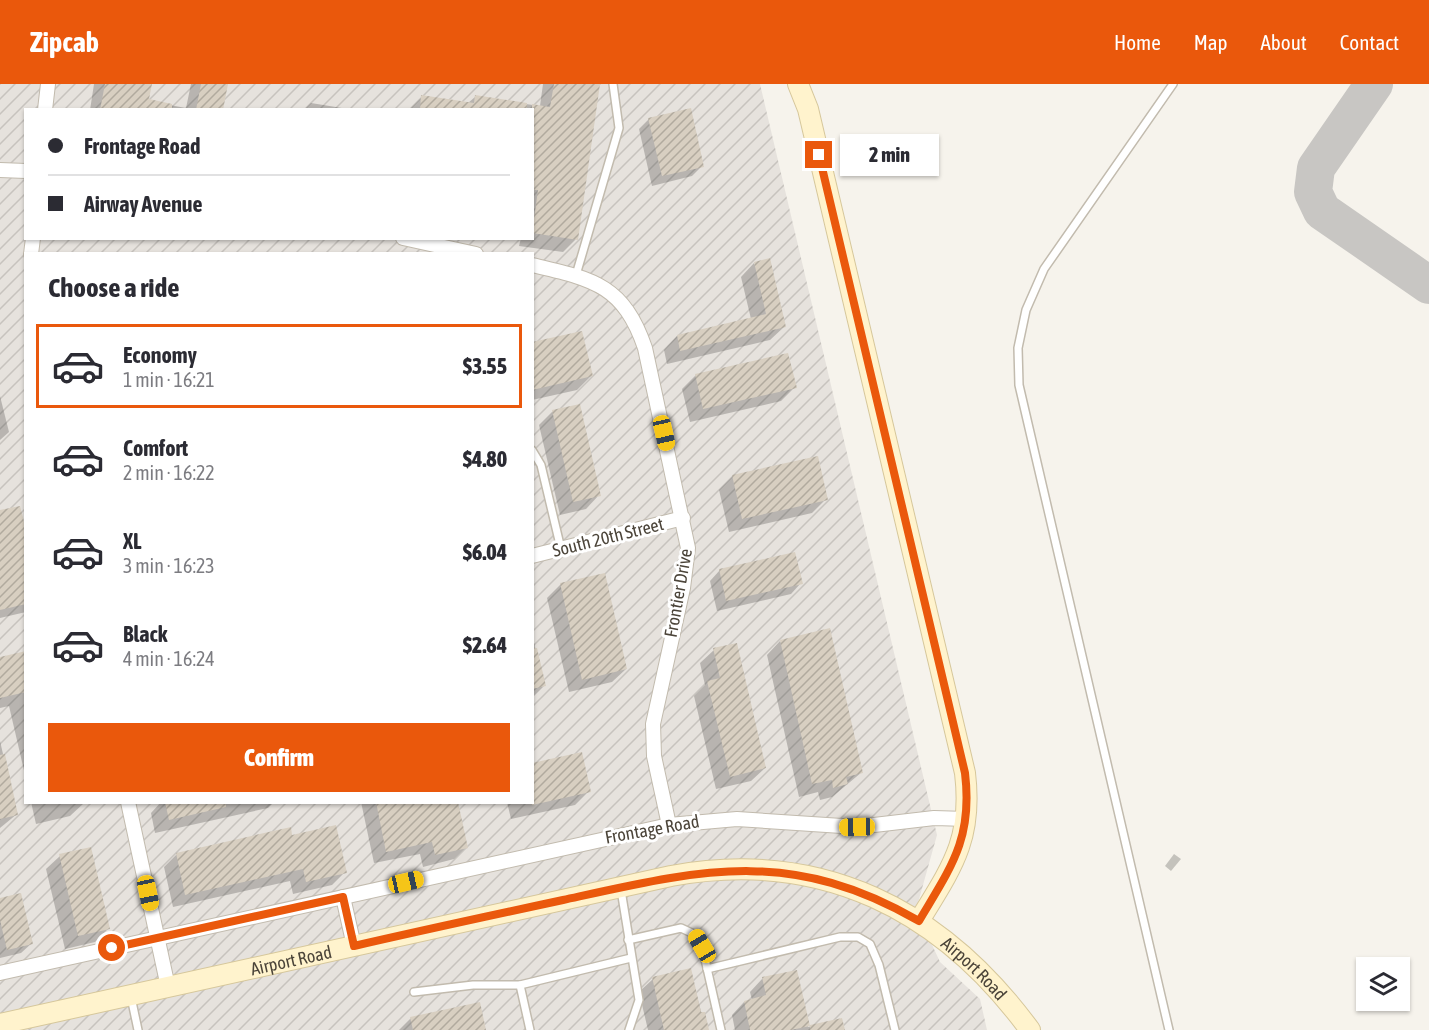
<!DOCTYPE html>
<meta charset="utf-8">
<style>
:root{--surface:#fff;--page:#f7f7f7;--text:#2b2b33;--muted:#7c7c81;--line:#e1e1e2;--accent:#ea580c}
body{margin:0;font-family:"Asap Condensed",sans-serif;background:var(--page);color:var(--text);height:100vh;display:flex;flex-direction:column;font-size:22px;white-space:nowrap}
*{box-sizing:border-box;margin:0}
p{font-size:20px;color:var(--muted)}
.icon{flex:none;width:33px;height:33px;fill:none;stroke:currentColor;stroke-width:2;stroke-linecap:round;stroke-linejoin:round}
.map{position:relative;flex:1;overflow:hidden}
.drawer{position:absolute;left:24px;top:168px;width:510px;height:552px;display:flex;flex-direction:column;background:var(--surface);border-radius:0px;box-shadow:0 2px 4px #0004}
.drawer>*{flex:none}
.banner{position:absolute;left:24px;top:24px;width:510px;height:132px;border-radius:0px;box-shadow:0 2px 4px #0004;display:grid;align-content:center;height:132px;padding:0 24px;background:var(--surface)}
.fabs{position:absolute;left:1356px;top:873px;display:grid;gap:12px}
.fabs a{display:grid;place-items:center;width:54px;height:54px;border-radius:0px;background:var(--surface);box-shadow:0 2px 4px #0004;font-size:30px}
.end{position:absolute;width:27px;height:27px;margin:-14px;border:8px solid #ea580c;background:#fff;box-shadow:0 0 0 3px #fff}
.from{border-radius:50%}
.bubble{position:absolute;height:42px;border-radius:0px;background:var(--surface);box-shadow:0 2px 4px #0004;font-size:20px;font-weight:800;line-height:42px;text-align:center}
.car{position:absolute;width:18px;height:36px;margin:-18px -9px;border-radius:8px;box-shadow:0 0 4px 2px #0007;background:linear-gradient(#f5c518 24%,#345 0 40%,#f5c518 0 76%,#345 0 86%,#f5c518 0)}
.banner b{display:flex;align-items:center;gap:21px;height:57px;font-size:22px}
.banner b+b{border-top:2px solid var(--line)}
.banner i{width:15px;height:15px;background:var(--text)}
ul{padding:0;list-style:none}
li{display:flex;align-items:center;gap:18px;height:84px;margin:0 12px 9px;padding:0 12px;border:3px solid transparent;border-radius:0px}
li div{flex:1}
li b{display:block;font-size:22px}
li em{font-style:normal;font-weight:800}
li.active{border-color:var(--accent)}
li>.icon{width:54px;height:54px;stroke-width:1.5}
h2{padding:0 24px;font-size:27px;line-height:72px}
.button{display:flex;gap:12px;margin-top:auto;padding:12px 24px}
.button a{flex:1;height:69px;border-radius:0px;background:var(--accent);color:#fff;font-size:24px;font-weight:800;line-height:69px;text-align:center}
header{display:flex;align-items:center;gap:36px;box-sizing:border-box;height:84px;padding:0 30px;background:var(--accent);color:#fff}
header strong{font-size:28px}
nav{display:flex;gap:33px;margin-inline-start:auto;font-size:21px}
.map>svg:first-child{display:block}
.industrial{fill:url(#industrial-furrows);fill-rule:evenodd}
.shadow{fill:#0003}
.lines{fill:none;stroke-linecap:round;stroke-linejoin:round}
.taxiway{stroke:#c8c6c3;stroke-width:38}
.building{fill:url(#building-hatch)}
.lane-casing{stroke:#c2bbae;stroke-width:10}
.street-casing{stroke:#c2bbae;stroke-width:16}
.secondary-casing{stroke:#d6c79b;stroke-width:22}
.lane{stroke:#fff;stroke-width:7}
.street{stroke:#fff;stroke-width:14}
.secondary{stroke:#fff3cd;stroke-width:20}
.route{stroke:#ea580c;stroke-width:8}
.labels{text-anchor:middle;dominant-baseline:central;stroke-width:6;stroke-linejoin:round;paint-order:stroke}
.street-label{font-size:18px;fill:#4b4439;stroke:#fff}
</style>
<header>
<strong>Zipcab</strong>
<nav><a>Home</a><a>Map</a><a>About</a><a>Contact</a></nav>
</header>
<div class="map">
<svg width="1429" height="946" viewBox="0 0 1429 946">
<defs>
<pattern id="industrial-furrows" width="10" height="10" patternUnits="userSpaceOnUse" patternTransform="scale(1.5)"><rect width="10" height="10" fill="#e6e2dd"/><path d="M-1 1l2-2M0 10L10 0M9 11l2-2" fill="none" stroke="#c7c3be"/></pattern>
<pattern id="building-hatch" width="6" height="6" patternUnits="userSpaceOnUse" patternTransform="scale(1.5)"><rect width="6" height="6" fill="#d8cfc1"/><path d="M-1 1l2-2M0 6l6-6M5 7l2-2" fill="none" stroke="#b1aa9e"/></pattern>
</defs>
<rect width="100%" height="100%" fill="#f6f3ec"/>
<path class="industrial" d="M0,0h760l177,751 -21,75 24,52 40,37 7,31h-987zM26,26h506v128h-506zM26,170h506v548h-506z"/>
<g class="shadow">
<path d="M94,0h56l-3,17 39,7 5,-24h35l-5,26h-131z"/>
<path d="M543,0h56l-23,155 -13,13 -44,-6 2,-8h11v-128h-123l13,-13 46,6 7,-6 65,9z"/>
<path d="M311,19l37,6v1h-44z"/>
<path d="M649,35l53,47 -10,10 -40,10 -13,-57z"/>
<path d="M754,179l30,64 -14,13 -103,24 -3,-14 13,-14 74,-17 -10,-42z"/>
<path d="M532,260l59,32 -14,14 -45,10z"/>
<path d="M696,291l99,12 -14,14 -91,21 -8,-33z"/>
<path d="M0,312l9,36 -9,8z"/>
<path d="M553,327l46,84 -13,14 -26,6 -21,-90z"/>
<path d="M733,392l93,23 -14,14 -83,19 -10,-42z"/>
<path d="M0,428l26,24v76l-26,6z"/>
<path d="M720,486l81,13 -10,11 -74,17 -7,-30z"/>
<path d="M561,500l65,85 -14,13 -43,10 -22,-94z"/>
<path d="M532,550l12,52 -12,12z"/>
<path d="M780,557l82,131 -30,25 -12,3 -2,-8 -19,5 -32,-142z"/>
<path d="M714,566l51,118 -14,13 -35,8 -22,-93 11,-11 -5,-22z"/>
<path d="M26,569v126l-17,-73 -9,2v-49z"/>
<path d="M0,657l17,73 -17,14z"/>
<path d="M589,707l-14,14 -64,14 -4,-17h25z"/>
<path d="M31,718h53v1l-14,13 -34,8z"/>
<path d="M161,718h113l-6,6 -113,25 -4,-20z"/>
<path d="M361,718h95l10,45 -12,12 -31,8 -3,-13 -46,9z"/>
<path d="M291,753l54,35 -13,13 -39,9 -3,-13 -117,26 -9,-40 13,-13z"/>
<path d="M1174,770l7,5 -10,12 -6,-5z"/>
<path d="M60,772l49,72 -14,14 -30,7 -19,-80z"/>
<path d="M0,815l32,44 -11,10 -21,5z"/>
<path d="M690,886l16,60h-58l-9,-38 14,-13z"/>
<path d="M796,887l12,56 33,-7 2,10h-108l-3,-15 12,-13 8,-2 -2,-8 12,-13z"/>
<path d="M411,934l73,12h-85z"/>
</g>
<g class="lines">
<path class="taxiway" d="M1374,0l-58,84 -3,24 9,19 107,74"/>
</g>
<g class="building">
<path d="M105,0h47l-3,15 23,5v6h-72z"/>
<path d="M201,0h27l-5,26h-27z"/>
<path d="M554,0h46l-22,156 -46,-7 6,-43h-6v-86l18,3z"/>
<path d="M421,11l53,8 1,-8 52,8v7h-107z"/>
<path d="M691,24l13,59 -42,9 -14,-58z"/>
<path d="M770,174l16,69 -106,24 -3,-16 89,-21 -12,-52z"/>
<path d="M582,247l11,45 -61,14v-48z"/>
<path d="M788,269l9,35 -94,21 -8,-35z"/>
<path d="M580,320l21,92 -28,6 -21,-92z"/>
<path d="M818,372l10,44 -86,19 -10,-44z"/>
<path d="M20,422l6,23v75l-26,6v-100z"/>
<path d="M795,468l8,32 -77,17 -7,-32z"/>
<path d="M605,489l22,96 -45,11 -22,-97z"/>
<path d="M830,544l33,145 -17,4 2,7 -15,4 -1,-8 -20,4 -32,-144z"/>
<path d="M737,559l29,125 -36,9 -23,-96 13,-3 -7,-30z"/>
<path d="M532,564h5l9,38 -14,3z"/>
<path d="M26,567v41l-26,6v-41z"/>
<path d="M582,668l9,40 -59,13v-42z"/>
<path d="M5,670l13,61 -18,4v-64z"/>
<path d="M165,718h61v5l-57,13z"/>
<path d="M376,718h82l10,46 -33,7 -3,-13 -46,10z"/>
<path d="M336,741l11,48 -41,9 -3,-13 -118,26 -9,-42 115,-26 1,8z"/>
<path d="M91,763l19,82 -32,7 -19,-82z"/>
<path d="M21,809l12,51 -26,6 -7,-30v-22z"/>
<path d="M691,884l10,44h4l4,18h-45l-12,-53z"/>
<path d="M797,886l13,56 -19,4h-41l-6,-29 22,-6 -4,-18z"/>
<path d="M480,918l6,28h-73l-3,-13z"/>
<path d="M842,934l3,12h-35v-5z"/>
</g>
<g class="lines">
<g class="lane-casing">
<g id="lane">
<path d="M576,191l43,-147 -6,-44"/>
<path d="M532,366l9,15 20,84"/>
<path d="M621,806l18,110 -10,30"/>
<path d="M628,856l53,-12 13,6 8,12 19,84"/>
<path d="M707,885l133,-32h18l12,7 9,21 16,65"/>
<path d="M414,908l59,-7h47"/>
<path d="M131,913l7,33"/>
<path d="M530,946l-10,-45 111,-27"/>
<path d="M1169,946l-150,-645 -1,-37 8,-38 18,-41 129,-185"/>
</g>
</g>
<g class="street-casing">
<g id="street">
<path d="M45,26l3,-26"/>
<path d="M0,86l26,1"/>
<path d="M403,154l73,16"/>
<path d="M31,170l2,-16"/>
<path d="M532,181c60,14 91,19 113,83l43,200 -5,40 -30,136 1,32 15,69"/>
<path d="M532,472l151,-38"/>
<path d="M128,718l40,185"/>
<path d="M343,813l11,49"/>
<path d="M0,889l669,-148 68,-6 120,8 77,-9 33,1"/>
</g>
</g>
<g class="secondary-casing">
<g id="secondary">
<path d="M798,0l10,25 157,664c8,66 -13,94 -46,148"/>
<path id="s1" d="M0,940l671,-148c151,-28 271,34 359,154"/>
</g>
</g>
<use href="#lane" class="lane"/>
<use href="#street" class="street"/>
<use href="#secondary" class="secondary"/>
</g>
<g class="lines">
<path class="route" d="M112,864l231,-51 11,49c69,-16 139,-31 209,-46 137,-30 226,-54 356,21 32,-54 54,-82 46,-148l-146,-618"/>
</g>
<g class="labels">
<g class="street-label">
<text transform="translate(608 453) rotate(-14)">South 20th Street</text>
<text transform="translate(678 509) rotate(-80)">Frontier Drive</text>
<text transform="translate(652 745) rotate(-10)">Frontage Road</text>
<text stroke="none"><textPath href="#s1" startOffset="298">Airport Road</textPath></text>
<text stroke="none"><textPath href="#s1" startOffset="1018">Airport Road</textPath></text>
</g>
</g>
</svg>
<div class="fabs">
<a><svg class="icon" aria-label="layers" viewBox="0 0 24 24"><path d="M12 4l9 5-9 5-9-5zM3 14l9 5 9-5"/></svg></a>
</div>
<i class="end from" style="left:112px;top:864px"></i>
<i class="end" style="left:819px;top:71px"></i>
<div class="bubble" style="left:840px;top:50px;width:99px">2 min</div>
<i class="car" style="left:664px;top:349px;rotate:167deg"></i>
<i class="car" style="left:857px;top:743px;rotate:269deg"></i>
<i class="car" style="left:406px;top:798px;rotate:77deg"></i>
<i class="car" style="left:148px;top:809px;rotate:168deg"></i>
<i class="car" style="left:702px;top:862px;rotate:329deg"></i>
<div class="banner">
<b><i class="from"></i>Frontage Road</b>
<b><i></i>Airway Avenue</b>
</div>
<section class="drawer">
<h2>Choose a ride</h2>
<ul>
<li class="active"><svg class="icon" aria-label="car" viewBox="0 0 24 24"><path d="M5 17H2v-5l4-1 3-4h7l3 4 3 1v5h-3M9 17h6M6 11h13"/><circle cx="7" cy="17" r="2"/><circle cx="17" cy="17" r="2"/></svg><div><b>Economy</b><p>1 min · 16:21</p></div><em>$3.55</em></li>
<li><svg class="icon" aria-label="car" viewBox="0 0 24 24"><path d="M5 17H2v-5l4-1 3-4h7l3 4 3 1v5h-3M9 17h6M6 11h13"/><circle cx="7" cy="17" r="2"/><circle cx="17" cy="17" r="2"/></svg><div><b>Comfort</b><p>2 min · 16:22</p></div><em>$4.80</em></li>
<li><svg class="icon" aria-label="car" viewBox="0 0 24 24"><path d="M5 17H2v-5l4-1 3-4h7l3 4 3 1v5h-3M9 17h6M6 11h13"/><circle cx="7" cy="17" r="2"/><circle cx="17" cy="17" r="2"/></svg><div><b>XL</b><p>3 min · 16:23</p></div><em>$6.04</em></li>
<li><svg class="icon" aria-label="car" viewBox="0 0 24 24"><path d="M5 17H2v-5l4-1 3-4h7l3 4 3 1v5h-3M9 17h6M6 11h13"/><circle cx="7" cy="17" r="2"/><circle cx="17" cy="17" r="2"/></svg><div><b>Black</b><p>4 min · 16:24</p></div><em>$2.64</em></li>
</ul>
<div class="button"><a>Confirm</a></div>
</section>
</div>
